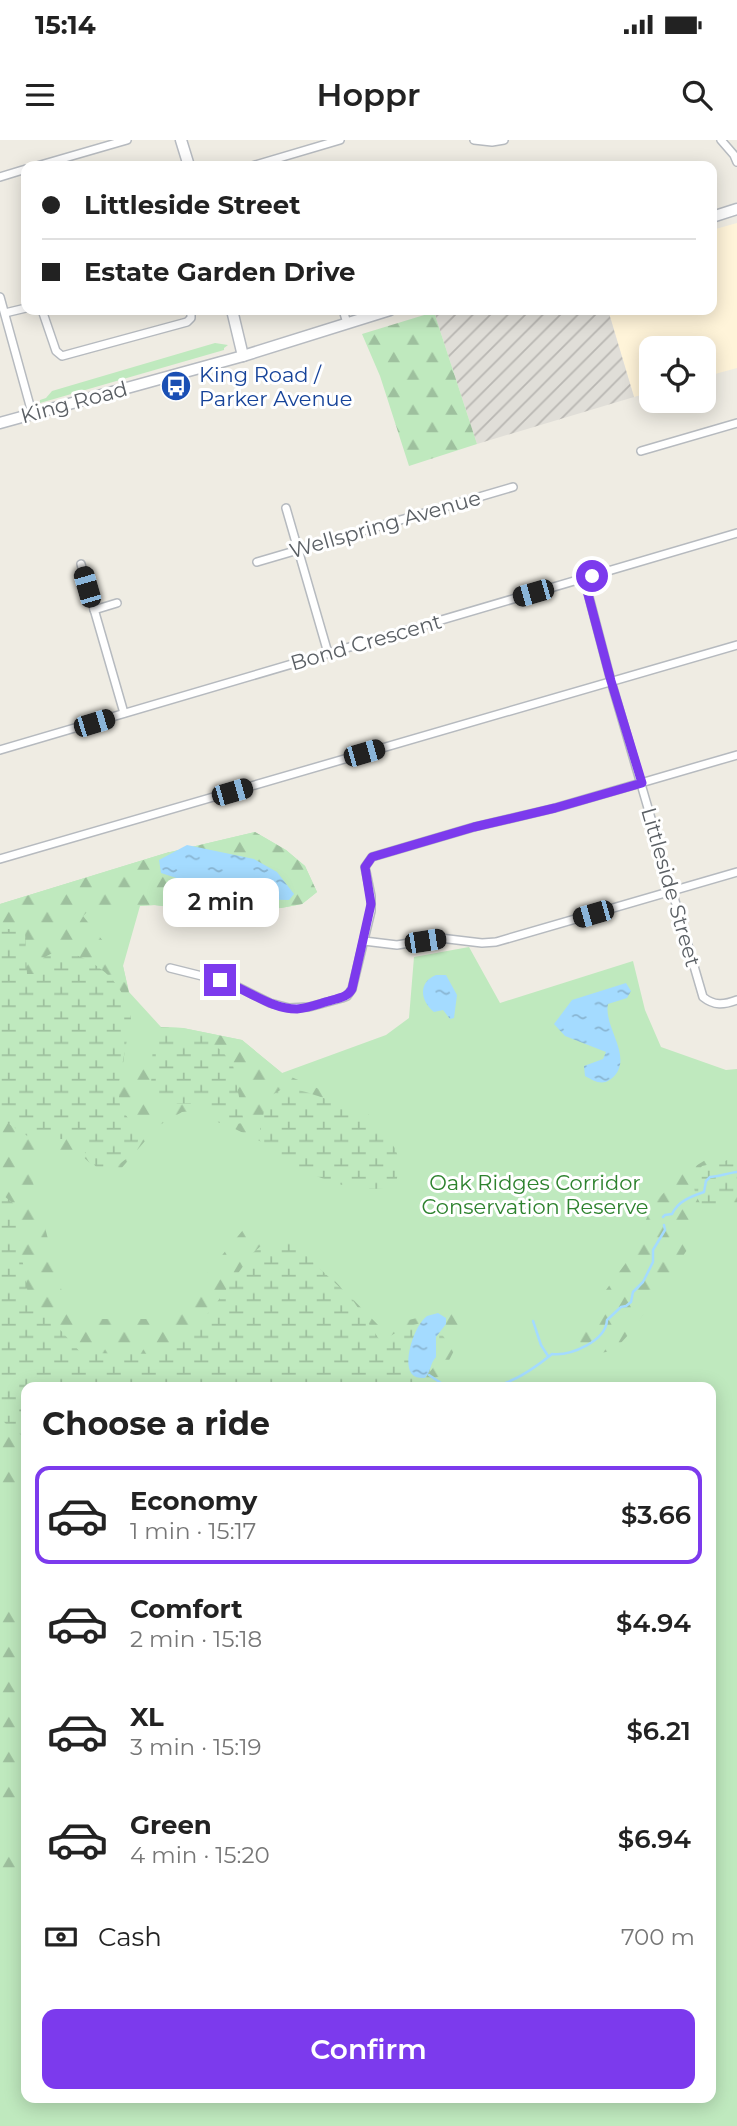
<!DOCTYPE html>
<meta charset="utf-8">
<style>
:root{--surface:#fff;--page:#f2f2f2;--text:#222;--muted:#767676;--line:#e0e0e0;--accent:#7c3aed}
body{margin:0;font-family:Montserrat,sans-serif;background:var(--page);color:var(--text);height:100vh;display:flex;flex-direction:column;font-size:26px;white-space:nowrap}
*{box-sizing:border-box;margin:0}
p{font-size:23px;color:var(--muted)}
.icon{flex:none;width:38px;height:38px;fill:none;stroke:currentColor;stroke-width:2;stroke-linecap:round;stroke-linejoin:round}
.map{position:relative;flex:1;overflow:hidden}
.drawer{position:absolute;left:21px;top:1242px;width:695px;height:721px;display:flex;flex-direction:column;background:var(--surface);border-radius:14px;box-shadow:0 4px 18px #0003}
.drawer>*{flex:none}
.guide{position:absolute;left:21px;top:21px;width:696px;height:154px;border-radius:14px;box-shadow:0 4px 18px #0003;display:grid;align-content:center;height:154px;padding:0 21px;background:var(--surface)}
.tools{position:absolute;left:639px;top:196px;display:grid;gap:14px}
.tools a{display:grid;place-items:center;width:77px;height:77px;border-radius:14px;background:var(--surface);box-shadow:0 4px 18px #0003;font-size:35px}
.end{position:absolute;width:32px;height:32px;margin:-16px;border:9px solid #7c3aed;background:#fff;box-shadow:0 0 0 4px #fff}
.from{border-radius:50%}
.bubble{position:absolute;height:49px;border-radius:14px;background:var(--surface);box-shadow:0 4px 18px #0003;font-size:23px;font-weight:600;line-height:49px;text-align:center}
.car{position:absolute;width:21px;height:42px;margin:-21px -10px;border-radius:9px;box-shadow:0 0 5px 2px #0007;background:linear-gradient(#222 24%,#8ab4d8 0 40%,#222 0 76%,#8ab4d8 0 86%,#222 0)}
.guide b{display:flex;align-items:center;gap:24px;height:66px;font-size:26px}
.guide b+b{border-top:2px solid var(--line)}
.guide i{width:18px;height:18px;background:var(--text)}
ul{padding:0;list-style:none}
li{display:flex;align-items:center;gap:21px;height:98px;margin:0 14px 10px;padding:0 7px;border:4px solid transparent;border-radius:14px}
li div{flex:1}
li b{display:block;font-size:26px}
li em{font-style:normal;font-weight:600}
li.on{border-color:var(--accent)}
li>.icon{width:63px;height:63px;stroke-width:1.5}
h2{padding:0 21px;font-size:32px;line-height:84px}
.pay{display:flex;align-items:center;gap:18px;height:77px;padding:0 21px;font-size:26px}
.pay p{margin-inline-start:auto}
.cta{display:flex;gap:14px;margin-top:auto;padding:14px 21px}
.cta a{flex:1;height:80px;border-radius:14px;background:var(--accent);color:#fff;font-size:28px;font-weight:600;line-height:80px;text-align:center}
.status{display:flex;justify-content:space-between;align-items:center;height:49px;padding:0 35px;background:var(--surface);direction:ltr}
.status svg{height:19px;fill:currentColor}
header{display:flex;justify-content:space-between;align-items:center;height:91px;padding:0 21px;background:var(--surface);font-size:32px;font-weight:600}
.map>svg:first-child{display:block}
.commercial{fill:#fff4d9}
.industrial{fill:url(#industrial-furrows)}
.green{fill:#bfe9be;fill-rule:evenodd}
.forest{fill:url(#forest-firs)}
.wetland{fill:url(#wetland-marsh)}
.water{fill:url(#water-ripples)}
.lines{fill:none;stroke-linecap:round;stroke-linejoin:round}
.stream{stroke:#a4dbff;stroke-width:2.5}
.street-casing{stroke:#b6babf;stroke-width:10}
.secondary-casing{stroke:#b7bbc1;stroke-width:13}
.street{stroke:#fff;stroke-width:7}
.secondary{stroke:#fff;stroke-width:10}
.route{stroke:#7c3aed;stroke-width:9}
.labels{text-anchor:middle;dominant-baseline:central;stroke-width:6;stroke-linejoin:round;paint-order:stroke}
.transit-label{font-size:21px;fill:#164399;stroke:#fff;text-anchor:start}
.street-label{font-size:21px;fill:#5b6065;stroke:#fff}
.park-label{font-size:21px;fill:#2d822e;stroke:#fff}
</style>
<div class="status"><b>15:14</b><svg viewBox="0 0 49 12"><path d="M0 12V9h3v3zM5 12V6h3v6zM10 12V3h3v9zM15 12V0h3v12zM26 1h20v11H26zM47 4h2v5h-2z"/></svg></div>
<header><svg class="icon" aria-label="menu" viewBox="0 0 24 24"><path d="M4 6h16M4 12h16M4 18h16"/></svg>Hoppr<svg class="icon" aria-label="search" viewBox="0 0 24 24"><circle cx="10" cy="10" r="6"/><path d="M15 15l6 6"/></svg></header>
<div class="map">
<svg width="737" height="1986" viewBox="0 0 737 1986">
<defs>
<pattern id="industrial-furrows" width="10" height="10" patternUnits="userSpaceOnUse" patternTransform="scale(1.75)"><rect width="10" height="10" fill="#e0ded8"/><path d="M-1 1l2-2M0 10L10 0M9 11l2-2" fill="none" stroke="#b9b7b3"/></pattern>
<pattern id="forest-firs" width="22" height="20" patternUnits="userSpaceOnUse" patternTransform="scale(1.75)"><rect width="22" height="20" fill="#bfe9be"/><path d="M5 1l3.5 6h-7zM16 11l3.5 6h-7z" fill="#9ec09e"/></pattern>
<pattern id="wetland-marsh" width="20" height="14" patternUnits="userSpaceOnUse" patternTransform="scale(1.75)"><rect width="20" height="14" fill="#bfe9be"/><path d="M1 5h8M5 5V1M11 12h8M15 12V8" fill="none" stroke="#9ec09e"/></pattern>
<pattern id="water-ripples" width="26" height="14" patternUnits="userSpaceOnUse" patternTransform="scale(1.75)"><rect width="26" height="14" fill="#a4dbff"/><path d="M2 4q2-2 4 0t4 0M15 11q2-2 4 0t4 0" fill="none" stroke="#89b5d2"/></pattern>
</defs>
<rect width="100%" height="100%" fill="#efece3"/>
<path class="commercial" d="M737,83v145l-33,9v-29h-53v44l-17,5 -26,-87h104v-80z"/>
<path class="industrial" d="M440,170h168l26,87 -157,47 -43,-132z"/>
<g class="green">
<path d="M215,203l13,2 -4,3v2l-184,53v-3l6,-2 6,-7z"/>
<path d="M255,692l31,18 19,16 12,26 -15,12 -21,4 -79,3 -47,-6 -15,1 -17,60 6,26 32,35 22,1 59,12 40,33 104,-38 23,-17 5,-61 55,-10 31,56 133,-42 12,49 16,37 65,23 11,-1v1057h-737v-1222l166,-51zM26,1248h684v710h-684z"/>
</g>
<g class="forest">
<path d="M434,172l43,132 -68,22 -29,-90 -18,-42z"/>
<path d="M255,692l31,18 19,16 12,26 -15,12 -21,4 -79,3 -48,-6 -42,2 -24,4 -5,5 40,50 8,36 -9,70 2,10 21,-20 16,-35 22,1 59,12 40,33 51,22 34,18 23,24 6,13 2,13 -52,20 -115,-56 -25,-17 -24,2 -24,14 -39,45h-21c-5,-5 -11,-11 -17,-16 -13,-8 -40,-5 -52,2v10l38,144 26,8h69l36,-35 45,-54 16,3 69,41 52,53 82,-20 -3,34 -18,35 -16,5 -10,7h-389v169l-12,-55h-14v-598l166,-51z"/>
<path d="M712,1016h25v48l-21,6 -20,13 -9,27 -55,81 -15,16 -11,5 -24,4 -3,-22 13,-25 36,-49 25,-56 28,-29z"/>
<path d="M26,1456v205l-26,9v-207z"/>
<path d="M26,1701v29l-26,7v-30l12,-1z"/>
</g>
<g class="wetland">
<path d="M0,788l25,3 2,43h8l8,-8v-8c4,-2 10,-6 15,-6 10,-1 18,3 27,7 25,13 41,32 46,60l-13,68 2,19 19,29 -3,16 -24,19 -16,-3 -21,-28h-43l-32,-21z"/>
<path d="M165,892l36,2 21,17 11,14 11,58c-24,3 -27,4 -38,-19l-51,-1 -4,-17 2,-45z"/>
<path d="M292,948c33,9 104,33 107,75 0,6 -2,15 -3,21 -39,18 -98,-16 -133,-34l-4,-16 8,-36 15,-9z"/>
<path d="M737,1016v41l-19,10 -16,-1c-10,-15 -11,-25 0,-40l23,-5z"/>
<path d="M0,1053l13,10 15,91 53,59 88,1 43,-45 40,-55 11,-10 14,-3 17,3 58,55 29,43c18,-12 30,-19 52,-20l13,18c-3,19 -20,41 -38,48h-382v49l-15,-7 -11,-13z"/>
</g>
<g class="water">
<path d="M187,705l67,14 23,13 17,22 -5,6 -48,-1 -80,-26 -2,-13z"/>
<path d="M436,835h10l11,20 -3,23 -4,1 -7,-9 -9,2c-14,-11 -16,-30 2,-37z"/>
<path d="M626,843l5,8 -4,7 -19,6c-5,24 28,55 3,75 -9,7 -17,2 -26,-3l-1,-10 19,-7 3,-7 -41,-16 -11,-12 18,-24z"/>
<path d="M438,1173l8,5v6l-10,13v20c-6,6 -5,15 -11,21 -3,0 -8,0 -11,-2 -14,-10 1,-52 13,-60 3,-1 8,-2 11,-3z"/>
</g>
<g class="lines">
<g class="stream">
<path d="M663,1077l2,-2 7,-1c6,-13 20,-18 32,-22l2,-11 4,-4c9,0 17,-4 27,-5"/>
<path d="M533,1181l8,24 7,11"/>
<path d="M429,1235l12,8 22,5"/>
<path d="M492,1246c21,-2 44,-19 60,-32 19,2 54,-13 55,-34l14,-13 5,-1 5,-4 2,-10 10,-10 10,-20v-12l12,-20 -1,-5"/>
<path d="M478,1248l6,-1"/>
</g>
<g class="street-casing">
<g id="street">
<path d="M474,0l18,2 12,-2"/>
<path d="M721,0l13,15 3,7"/>
<path d="M37,26l90,-26"/>
<path d="M252,26l88,-26"/>
<path d="M0,37l26,-8"/>
<path d="M0,157l32,116"/>
<path d="M42,170l14,41 6,5 125,-34 4,-4v-8"/>
<path d="M343,170l4,13"/>
<path d="M5,173l21,-5"/>
<path d="M641,311l96,-28"/>
<path d="M286,368l42,145"/>
<path d="M257,422l256,-75"/>
<path d="M81,424l43,149"/>
<path d="M584,438l27,103 92,316c11,9 21,8 34,3"/>
<path d="M94,470l23,-7"/>
<path d="M0,610l737,-217"/>
<path d="M0,719l737,-214"/>
<path d="M364,801l33,4 43,-7 42,5 14,-1 241,-70"/>
<path d="M170,828l60,15 40,20 19,5 20,-1 33,-9 5,-2 5,-7 19,-78v-15l-6,-29 7,-10 102,-30 81,-19 182,-53"/>
</g>
</g>
<g class="secondary-casing">
<g id="secondary">
<path d="M181,0l8,26"/>
<path d="M712,77l25,-8"/>
<path d="M232,170l11,46"/>
<path d="M0,283l243,-67 147,-46"/>
</g>
</g>
<use href="#street" class="street"/>
<use href="#secondary" class="secondary"/>
</g>
<g class="lines">
<path class="route" d="M220,840c26,8 49,29 77,29 11,-1 21,-5 32,-8 9,-3 18,-3 23,-12l19,-85 -6,-37 7,-10 102,-30 81,-19 87,-25 -31,-102 -27,-102 8,-3"/>
</g>
<defs>
<g id="bus-disc" transform="scale(1.575)"><circle r="9.5" fill="#1a4fb4" stroke="#fff"/><path d="M-5-6H5V4H4V6H2V4H-2V6H-4V4H-5ZM-3.5-4V0h7V-4ZM-3.5 1.2v1.5H-2V1.2ZM2 1.2v1.5H3.5V1.2Z" fill="#fff"/></g>
</defs>
<g fill-rule="evenodd">
<use href="#bus-disc" x="176" y="246"/>
</g>
<g class="labels">
<g class="transit-label">
<text x="199" y="234">King Road /<tspan x="199" dy="24">Parker Avenue</tspan></text>
</g>
<g class="street-label">
<text transform="translate(74 262) rotate(-15)">King Road</text>
<text transform="translate(385 384) rotate(-16)">Wellspring Avenue</text>
<text transform="translate(366 502) rotate(-16)">Bond Crescent</text>
<text transform="translate(671 747) rotate(74)">Littleside Street</text>
</g>
<g class="park-label">
<text x="535" y="1042">Oak Ridges Corridor<tspan x="535" dy="24">Conservation Reserve</tspan></text>
</g>
</g>
</svg>
<div class="tools">
<a><svg class="icon" aria-label="locate" viewBox="0 0 24 24"><circle cx="12" cy="12" r="6"/><path d="M12 2v4M12 18v4M2 12h4M18 12h4"/></svg></a>
</div>
<i class="end from" style="left:592px;top:436px"></i>
<i class="end" style="left:220px;top:840px"></i>
<div class="bubble" style="left:163px;top:738px;width:116px">2 min</div>
<i class="car" style="left:87px;top:447px;rotate:344deg"></i>
<i class="car" style="left:533px;top:453px;rotate:254deg"></i>
<i class="car" style="left:94px;top:583px;rotate:73deg"></i>
<i class="car" style="left:364px;top:613px;rotate:74deg"></i>
<i class="car" style="left:232px;top:652px;rotate:74deg"></i>
<i class="car" style="left:593px;top:774px;rotate:254deg"></i>
<i class="car" style="left:425px;top:801px;rotate:81deg"></i>
<div class="guide">
<b><i class="from"></i>Littleside Street</b>
<b><i></i>Estate Garden Drive</b>
</div>
<section class="drawer">
<h2>Choose a ride</h2>
<ul>
<li class="on"><svg class="icon" aria-label="car" viewBox="0 0 24 24"><path d="M5 17H2v-5l4-1 3-4h7l3 4 3 1v5h-3M9 17h6M6 11h13"/><circle cx="7" cy="17" r="2"/><circle cx="17" cy="17" r="2"/></svg><div><b>Economy</b><p>1 min · 15:17</p></div><em>$3.66</em></li>
<li><svg class="icon" aria-label="car" viewBox="0 0 24 24"><path d="M5 17H2v-5l4-1 3-4h7l3 4 3 1v5h-3M9 17h6M6 11h13"/><circle cx="7" cy="17" r="2"/><circle cx="17" cy="17" r="2"/></svg><div><b>Comfort</b><p>2 min · 15:18</p></div><em>$4.94</em></li>
<li><svg class="icon" aria-label="car" viewBox="0 0 24 24"><path d="M5 17H2v-5l4-1 3-4h7l3 4 3 1v5h-3M9 17h6M6 11h13"/><circle cx="7" cy="17" r="2"/><circle cx="17" cy="17" r="2"/></svg><div><b>XL</b><p>3 min · 15:19</p></div><em>$6.21</em></li>
<li><svg class="icon" aria-label="car" viewBox="0 0 24 24"><path d="M5 17H2v-5l4-1 3-4h7l3 4 3 1v5h-3M9 17h6M6 11h13"/><circle cx="7" cy="17" r="2"/><circle cx="17" cy="17" r="2"/></svg><div><b>Green</b><p>4 min · 15:20</p></div><em>$6.94</em></li>
</ul>
<div class="pay"><svg class="icon" aria-label="cash" viewBox="0 0 24 24"><path d="M3 7h18v10H3z"/><circle cx="12" cy="12" r="2"/></svg>Cash<p>700 m</p></div>
<div class="cta"><a>Confirm</a></div>
</section>
</div>
